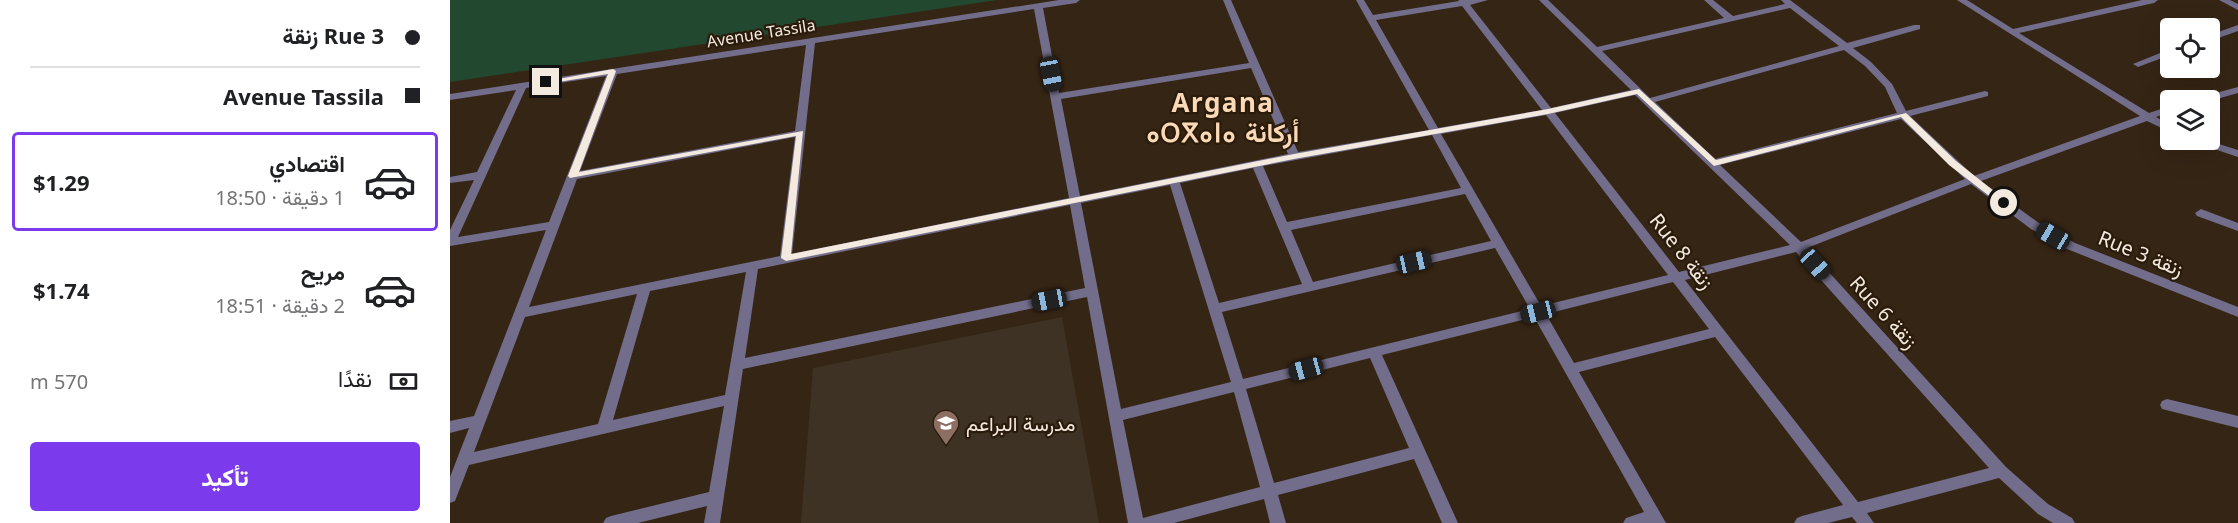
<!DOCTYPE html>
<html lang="ar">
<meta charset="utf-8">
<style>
:root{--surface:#fff;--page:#f6f6f6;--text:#202124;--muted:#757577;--line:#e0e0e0;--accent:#7c3aed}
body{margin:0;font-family:"Noto Sans",Vazirmatn,"Noto Sans Tifinagh",sans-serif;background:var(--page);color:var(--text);direction:rtl;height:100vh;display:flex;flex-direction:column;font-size:22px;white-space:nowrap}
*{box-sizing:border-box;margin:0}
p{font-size:20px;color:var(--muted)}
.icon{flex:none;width:33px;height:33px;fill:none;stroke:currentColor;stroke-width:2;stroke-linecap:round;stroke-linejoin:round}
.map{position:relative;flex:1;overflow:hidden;direction:ltr}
.details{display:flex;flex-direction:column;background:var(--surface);width:450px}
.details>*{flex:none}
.guide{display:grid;align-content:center;height:132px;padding:0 30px;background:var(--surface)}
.tools{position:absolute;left:1710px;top:18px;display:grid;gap:12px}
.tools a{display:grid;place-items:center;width:60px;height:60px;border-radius:6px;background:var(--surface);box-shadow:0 6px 24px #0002;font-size:30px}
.end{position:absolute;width:27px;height:27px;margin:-14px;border:8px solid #f4e9df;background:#111;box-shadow:0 0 0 3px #111}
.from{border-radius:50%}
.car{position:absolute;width:18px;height:36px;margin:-18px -9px;border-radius:8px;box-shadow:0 0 4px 2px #0007;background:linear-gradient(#222 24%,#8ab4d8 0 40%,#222 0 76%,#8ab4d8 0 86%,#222 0)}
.guide b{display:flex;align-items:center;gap:21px;height:57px;font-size:22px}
.guide b+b{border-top:2px solid var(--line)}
.guide i{width:15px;height:15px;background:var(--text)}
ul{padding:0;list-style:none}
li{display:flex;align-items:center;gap:18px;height:99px;margin:0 12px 9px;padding:0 18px;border:3px solid transparent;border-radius:6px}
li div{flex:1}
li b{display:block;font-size:22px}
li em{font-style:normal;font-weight:700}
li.active{border-color:var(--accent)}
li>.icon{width:54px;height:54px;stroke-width:1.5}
.pay{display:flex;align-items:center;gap:15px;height:66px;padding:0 30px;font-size:22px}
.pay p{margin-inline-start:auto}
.primary-button{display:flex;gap:12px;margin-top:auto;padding:12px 30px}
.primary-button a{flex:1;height:69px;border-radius:6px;background:var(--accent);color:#fff;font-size:24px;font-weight:700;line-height:69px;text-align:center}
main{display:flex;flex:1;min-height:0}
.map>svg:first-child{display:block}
.education{fill:#3d3223}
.green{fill:#224830}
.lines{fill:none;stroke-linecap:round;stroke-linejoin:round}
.minor{fill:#716d8a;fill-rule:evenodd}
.route{fill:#f4e9df}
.labels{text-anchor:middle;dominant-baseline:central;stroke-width:4.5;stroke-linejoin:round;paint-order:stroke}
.far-street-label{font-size:16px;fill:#f4e9df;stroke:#2a1b0b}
.street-label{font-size:20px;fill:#f4e9df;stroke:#2a1b0b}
.poi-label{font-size:20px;fill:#f4e9df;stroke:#2a1b0b;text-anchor:start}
.district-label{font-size:26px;font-weight:bold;letter-spacing:1.5px;fill:#fbd9b6;stroke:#2a1b0b}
</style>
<main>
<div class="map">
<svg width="1788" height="523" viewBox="0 0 1788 523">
<rect width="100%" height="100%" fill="#352515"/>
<path class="education" d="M612,317l37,206h-298l12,-155z"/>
<path class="green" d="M0,0h547l-547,82z"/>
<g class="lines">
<g class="minor">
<path d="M609,0h21l-4,3 -33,5 16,85 190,-30 -26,-63h8l67,152 131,-22 -73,-130h8l9,15 86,-14 -1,-1h30l-18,5 81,103 80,-18 -92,-90h9l49,47 127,-29 -20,-18h9l20,16 52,-12 -4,-4h9l57,43 67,-18h6v4l-67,19 18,14 21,22 14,27 79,-20 3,1v4l-78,20 64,60 166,-60 -183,-116h10l46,29 129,-29h16l-4,3 -135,30 130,80 21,-7v6l-14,5 14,8v7l-23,-11 -166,60 58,42 36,20 163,64v10l-171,-68 -36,-20 -60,-45 -164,64 199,219 42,37 24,14 3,5h-22l-15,-9 -39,-36 -132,35 7,10h-17l-5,-6 -24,6h-34l3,-5 5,-2 41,-11 -128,-168 -136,35 87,151h-43l3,-5 18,-6 -110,-195 -152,38 76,168h-16l-28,-64 -136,36 8,28h-16l-6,-24 -90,24h-46l-41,-226 -344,72 -23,154h-16l3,-17 -69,17h-35l3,-5 5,-2 98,-24 15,-86 -255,59 -14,36 -5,2v-26l19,-49 -19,5v-12l24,-5 72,-186 -96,16v-16l24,-50 -24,3v-6l27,-5 39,-82 -66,10v-6zM1012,6l80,104 -104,18 -62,-108zM1340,8l49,38 -189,52 -48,-47zM584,9l35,189 -277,56 23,-211zM356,45l-11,86 -215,40 37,-97zM1394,50l21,16 20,21 12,26 -182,46 -60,-57zM801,68l37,86 -208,42 -19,-97zM156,76l-57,146 -91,15 68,-149zM1185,95l155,150 -111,27 -124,-159zM1096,115l122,160 -127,31 -100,-172zM1451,119l64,60 -164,63 -81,-77zM982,135l29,53 -174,34 -24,-56zM345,137l-15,119 -251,51 48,-128zM803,168l49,116 -83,19 -39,-120zM720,185l61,197 -110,27 -40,-206zM1015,194l26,47 -178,41 -22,-52zM620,205l15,83 -340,70 13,-89zM1045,248l35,61 -287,70 -21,-67zM1346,252l193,216 -131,34 -173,-222zM296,272l-21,123 -112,25 37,-129zM1223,282l36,47 -135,34 -28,-49zM187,294l-39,130 -124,28 51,-135zM920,358l39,90 -135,35 -28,-94zM784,392l26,95 -117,31 -20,-98z"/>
<path d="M1769,0h11l8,4v6z"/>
<path d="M1788,25v6l-28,10v-6z"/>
<path d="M1720,49v6l-32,12 -5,-3z"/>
<path d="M1788,87v6l-28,8 -14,-1 1,-2z"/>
<path d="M1742,140h14l32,10v7l-45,-15z"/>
<path d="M1751,209l37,14v8l-41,-15 -2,-3z"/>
<path d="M1717,399l71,17v12l-76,-19 -2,-4 2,-4z"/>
</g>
</g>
<path class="route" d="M163,69l3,2 -37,101 224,-41 -12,123 503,-100 254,-45 91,-20 77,71 190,-47 50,48 53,42 -8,2 -52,-40 -48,-48 -187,49 -77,-72 -89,20 -254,45 -508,102 -5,-3 15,-122 -226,42 -2,-2 40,-102 -62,10 -4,-2z"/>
<defs>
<g id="school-pin" transform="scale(1.35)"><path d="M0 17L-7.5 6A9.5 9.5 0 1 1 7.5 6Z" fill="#8d6e63" stroke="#2a1b0b"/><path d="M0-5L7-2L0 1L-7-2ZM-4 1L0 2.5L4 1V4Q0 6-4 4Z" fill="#fff"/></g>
</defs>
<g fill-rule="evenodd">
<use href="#school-pin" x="496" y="423"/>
</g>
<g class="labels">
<g class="far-street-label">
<text transform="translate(311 33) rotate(-9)">Avenue Tassila</text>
</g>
<g class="street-label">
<text transform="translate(1232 251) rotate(52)">Rue 8 زنقة</text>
<text transform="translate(1691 253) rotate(22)">Rue 3 زنقة</text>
<text transform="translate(1434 312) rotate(48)">Rue 6 زنقة</text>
</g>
<g class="poi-label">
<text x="516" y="423">مدرسة البراعم</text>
</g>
<g class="district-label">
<text x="773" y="102">Argana<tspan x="773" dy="30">ⴰⵔⴳⴰⵏⴰ أركانة</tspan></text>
</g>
</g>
</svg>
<div class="tools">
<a><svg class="icon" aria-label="locate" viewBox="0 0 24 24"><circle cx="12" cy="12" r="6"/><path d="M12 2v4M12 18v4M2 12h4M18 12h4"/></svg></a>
<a><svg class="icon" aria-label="layers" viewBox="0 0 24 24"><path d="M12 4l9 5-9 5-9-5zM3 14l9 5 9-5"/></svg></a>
</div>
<i class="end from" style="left:1554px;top:203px"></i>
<i class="end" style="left:96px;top:82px"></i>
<i class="car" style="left:601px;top:74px;rotate:169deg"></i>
<i class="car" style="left:1603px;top:236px;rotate:300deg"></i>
<i class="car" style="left:964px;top:262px;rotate:77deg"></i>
<i class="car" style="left:1365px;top:264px;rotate:138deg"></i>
<i class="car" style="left:599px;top:300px;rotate:259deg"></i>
<i class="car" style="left:1088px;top:312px;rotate:256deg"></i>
<i class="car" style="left:856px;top:369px;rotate:255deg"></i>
</div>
<section class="details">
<div class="guide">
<b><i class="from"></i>Rue 3 زنقة</b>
<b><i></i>Avenue Tassila</b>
</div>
<ul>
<li class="active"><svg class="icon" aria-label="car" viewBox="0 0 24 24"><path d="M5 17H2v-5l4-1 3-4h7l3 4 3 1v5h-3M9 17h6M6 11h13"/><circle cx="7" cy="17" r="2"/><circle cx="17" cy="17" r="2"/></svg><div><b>اقتصادي</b><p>1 دقيقة · 18:50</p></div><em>$1.29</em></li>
<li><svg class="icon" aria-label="car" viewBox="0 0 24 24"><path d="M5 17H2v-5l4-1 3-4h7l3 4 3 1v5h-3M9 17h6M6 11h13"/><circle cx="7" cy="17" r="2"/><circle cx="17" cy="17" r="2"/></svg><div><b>مريح</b><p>2 دقيقة · 18:51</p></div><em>$1.74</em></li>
</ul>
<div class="pay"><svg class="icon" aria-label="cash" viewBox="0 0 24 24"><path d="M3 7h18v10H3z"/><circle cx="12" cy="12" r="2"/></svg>نقدًا<p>570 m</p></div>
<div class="primary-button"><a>تأكيد</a></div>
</section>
</main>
